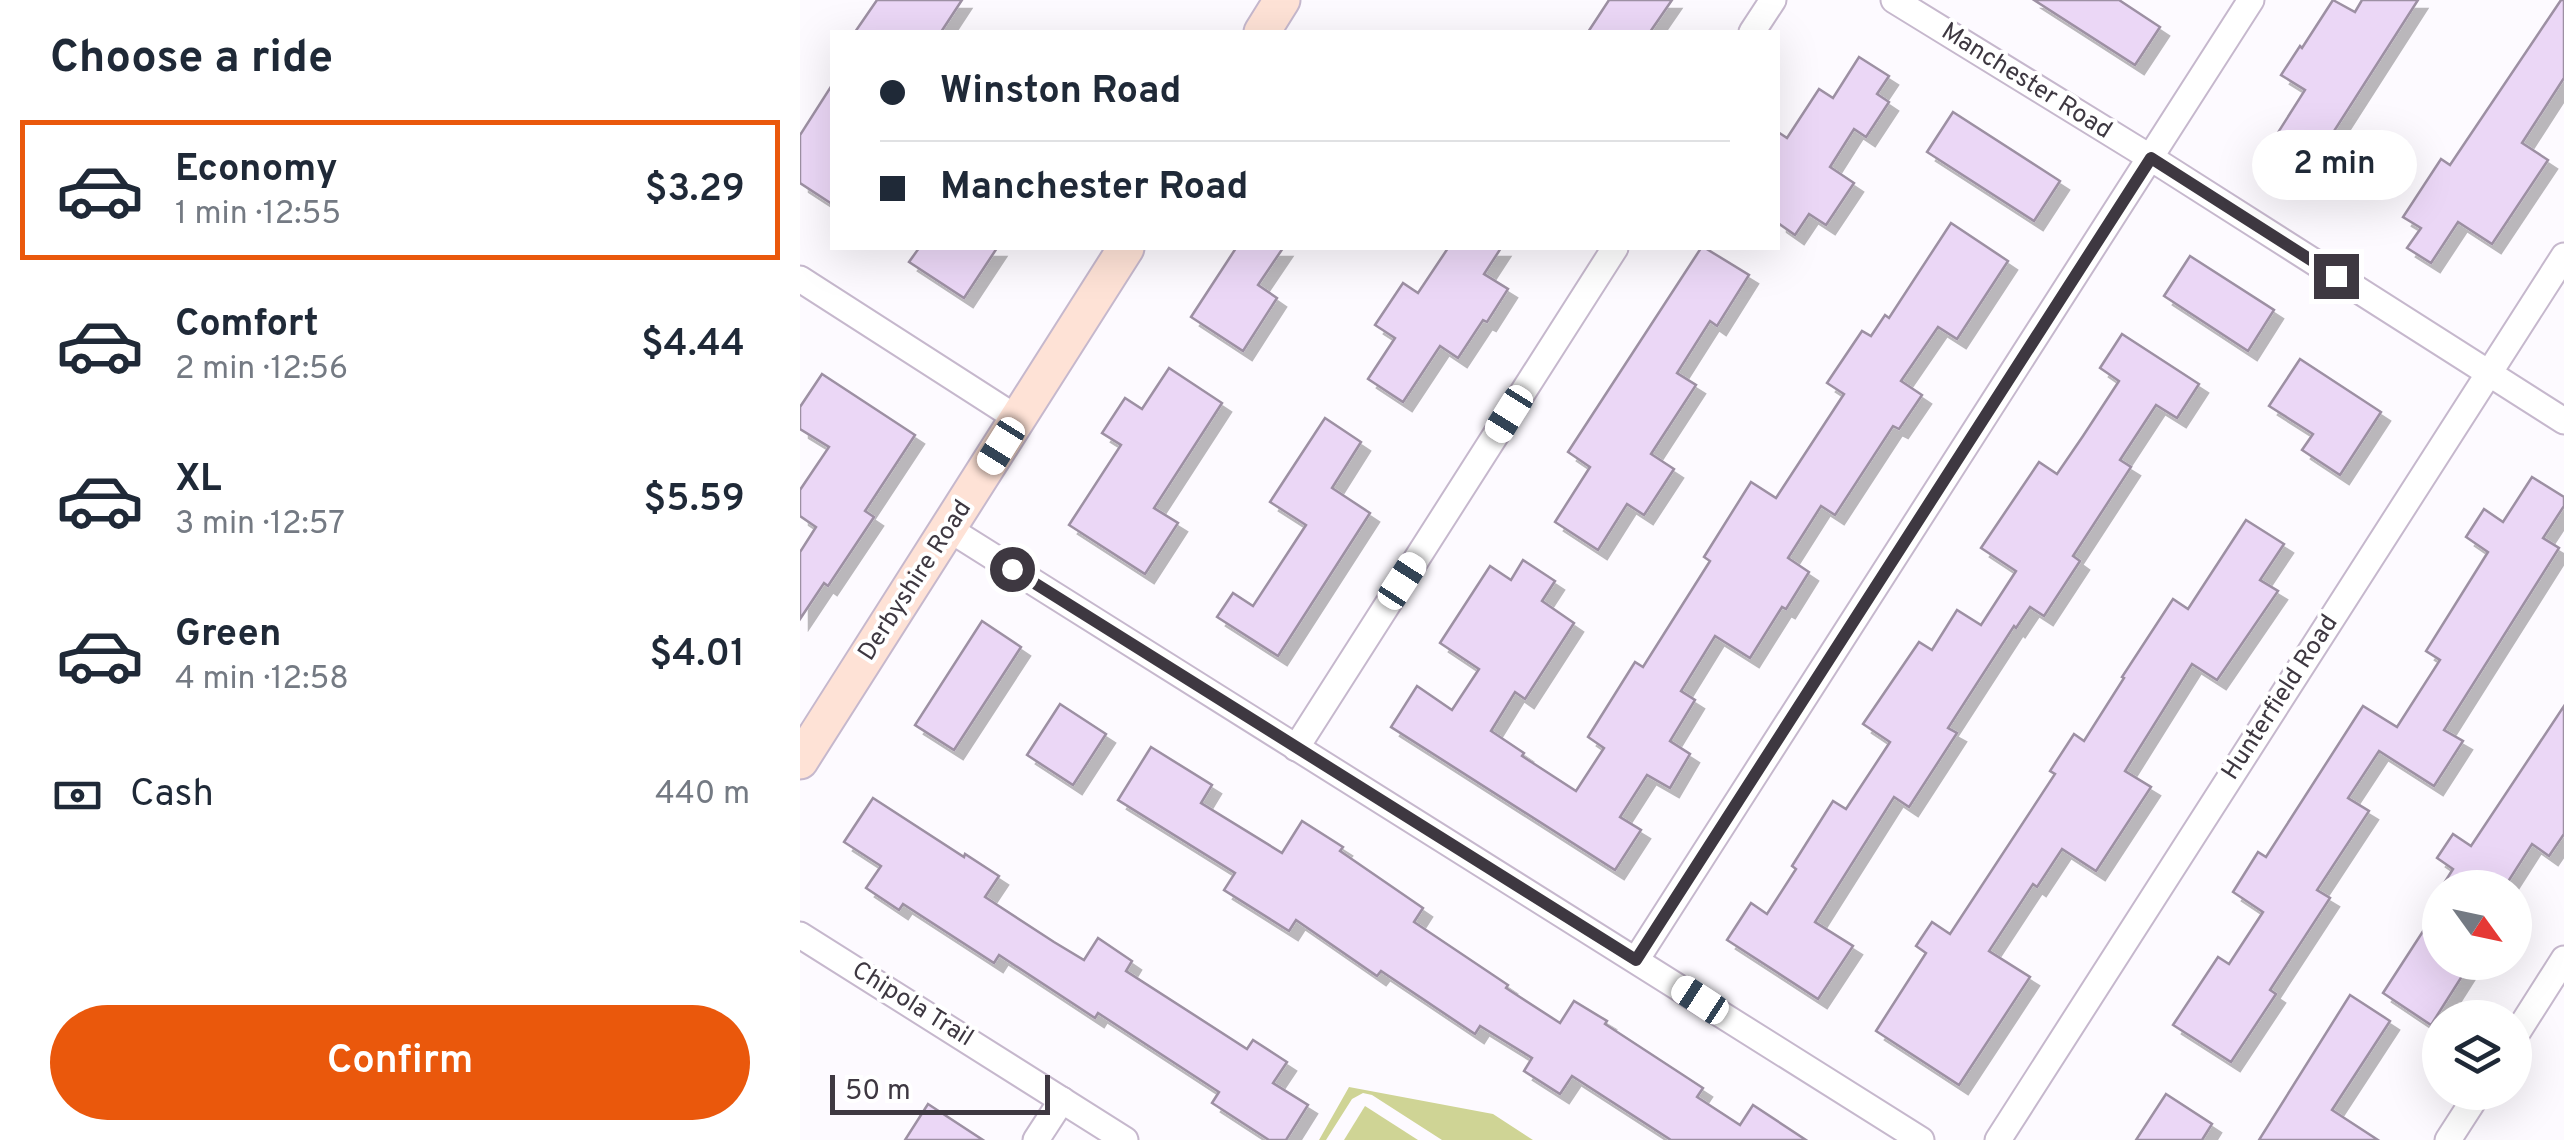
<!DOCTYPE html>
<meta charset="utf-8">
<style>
:root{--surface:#fff;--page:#f6f6f7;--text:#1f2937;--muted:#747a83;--line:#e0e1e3;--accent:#ea580c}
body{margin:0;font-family:Overpass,sans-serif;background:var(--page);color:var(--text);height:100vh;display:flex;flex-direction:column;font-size:38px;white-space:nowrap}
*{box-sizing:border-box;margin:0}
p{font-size:32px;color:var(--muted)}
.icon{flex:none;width:55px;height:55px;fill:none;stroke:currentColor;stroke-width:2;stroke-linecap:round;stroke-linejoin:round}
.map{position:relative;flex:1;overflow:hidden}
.drawer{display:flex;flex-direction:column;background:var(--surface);width:800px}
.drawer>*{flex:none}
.top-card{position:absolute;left:30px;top:30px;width:950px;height:220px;border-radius:0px;box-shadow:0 10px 40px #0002;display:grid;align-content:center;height:220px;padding:0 50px;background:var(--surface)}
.needle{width:65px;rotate:123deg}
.buttons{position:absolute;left:1622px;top:870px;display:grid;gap:20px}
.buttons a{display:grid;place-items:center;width:110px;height:110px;border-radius:50%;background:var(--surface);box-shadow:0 10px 40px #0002;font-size:50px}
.scale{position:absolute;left:30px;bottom:25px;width:220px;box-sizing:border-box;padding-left:10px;border:5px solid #3e3841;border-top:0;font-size:28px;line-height:35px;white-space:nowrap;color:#3e3841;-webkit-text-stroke:8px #fff;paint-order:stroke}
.end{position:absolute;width:45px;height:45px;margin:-22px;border:12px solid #3e3841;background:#fff;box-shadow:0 0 0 5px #fff}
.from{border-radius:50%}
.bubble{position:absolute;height:70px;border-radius:35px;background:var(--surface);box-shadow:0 10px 40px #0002;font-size:32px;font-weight:600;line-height:70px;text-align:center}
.car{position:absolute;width:30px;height:60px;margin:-30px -15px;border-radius:12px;box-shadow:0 0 8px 2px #0007;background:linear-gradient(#fff 24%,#345 0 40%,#fff 0 76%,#345 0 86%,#fff 0)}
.top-card b{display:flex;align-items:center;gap:35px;height:95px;font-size:38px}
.top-card b+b{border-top:2px solid var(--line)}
.top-card i{width:25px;height:25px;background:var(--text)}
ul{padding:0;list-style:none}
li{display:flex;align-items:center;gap:30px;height:140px;margin:0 20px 15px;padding:0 30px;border:5px solid transparent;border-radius:0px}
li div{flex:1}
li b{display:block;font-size:38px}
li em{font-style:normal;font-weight:600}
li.current{border-color:var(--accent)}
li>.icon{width:90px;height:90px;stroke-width:1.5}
h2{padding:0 50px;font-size:45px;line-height:120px}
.pay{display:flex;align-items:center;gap:25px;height:110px;padding:0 50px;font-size:38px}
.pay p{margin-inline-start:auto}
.action{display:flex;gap:20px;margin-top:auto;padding:20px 50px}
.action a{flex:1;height:115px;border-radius:60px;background:var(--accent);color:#fff;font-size:40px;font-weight:600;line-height:115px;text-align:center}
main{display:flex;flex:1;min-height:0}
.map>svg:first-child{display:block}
.green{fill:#cfd495}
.building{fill:#ebd7f6;stroke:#9d90a3;stroke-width:2.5;filter:url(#shadow)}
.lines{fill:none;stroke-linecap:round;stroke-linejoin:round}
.street-casing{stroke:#c6b8cd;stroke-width:29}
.secondary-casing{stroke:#c6b8cd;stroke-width:39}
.street{stroke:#fff;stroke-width:25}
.secondary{stroke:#fee2d6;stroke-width:35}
.route{stroke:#3e3841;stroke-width:12}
.labels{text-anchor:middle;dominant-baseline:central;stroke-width:8;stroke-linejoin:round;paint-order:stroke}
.street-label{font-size:25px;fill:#3e3841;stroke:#fff}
</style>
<main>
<section class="drawer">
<h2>Choose a ride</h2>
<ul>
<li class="current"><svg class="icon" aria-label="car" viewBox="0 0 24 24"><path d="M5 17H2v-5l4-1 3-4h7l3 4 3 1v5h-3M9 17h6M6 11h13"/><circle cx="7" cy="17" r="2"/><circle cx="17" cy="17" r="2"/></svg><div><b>Economy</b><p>1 min · 12:55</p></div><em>$3.29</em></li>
<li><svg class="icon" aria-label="car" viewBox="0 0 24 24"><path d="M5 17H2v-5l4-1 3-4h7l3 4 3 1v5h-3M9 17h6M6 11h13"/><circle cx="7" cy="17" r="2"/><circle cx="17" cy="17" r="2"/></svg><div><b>Comfort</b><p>2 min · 12:56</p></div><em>$4.44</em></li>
<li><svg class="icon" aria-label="car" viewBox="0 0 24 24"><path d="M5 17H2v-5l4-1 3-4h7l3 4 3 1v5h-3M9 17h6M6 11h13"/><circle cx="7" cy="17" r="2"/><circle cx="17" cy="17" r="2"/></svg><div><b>XL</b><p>3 min · 12:57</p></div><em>$5.59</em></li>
<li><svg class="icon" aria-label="car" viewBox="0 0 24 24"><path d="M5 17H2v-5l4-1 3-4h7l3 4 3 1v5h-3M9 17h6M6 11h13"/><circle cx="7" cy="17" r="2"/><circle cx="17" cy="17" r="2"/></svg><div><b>Green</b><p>4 min · 12:58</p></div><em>$4.01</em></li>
</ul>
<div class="pay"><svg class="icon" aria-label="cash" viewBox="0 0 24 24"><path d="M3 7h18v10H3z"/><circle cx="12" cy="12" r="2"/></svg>Cash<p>440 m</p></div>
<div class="action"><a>Confirm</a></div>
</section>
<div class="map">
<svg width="1764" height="1140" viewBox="0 0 1764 1140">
<defs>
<filter id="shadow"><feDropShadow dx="9" dy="9" stdDeviation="0" flood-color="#0004"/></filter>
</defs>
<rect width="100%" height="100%" fill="#fdfaff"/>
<g class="green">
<path d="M549,1087l144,27 40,26h-91l-70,-45 -9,-2 -11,6 -26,41h-7z"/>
<path d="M565,1106l53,34h-74z"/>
</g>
<g class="building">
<path d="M77,0h85l-21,32h-86z"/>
<path d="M809,0h63l-22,32h-62z"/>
<path d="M1234,0h85l41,27 -25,38z"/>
<path d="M1533,0l22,12 7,-12h56l-114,178 -39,-25 40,-63 -24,-15 19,-29 2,2z"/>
<path d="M1761,0h3v78l-42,65 26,17 -56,84 -34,-22 -27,41 -24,-15 14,-20 -18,-11 38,-58 9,6z"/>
<path d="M1059,57l30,19 -12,18 12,8 -23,35 -12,-8 -24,38 24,16 -28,42 -17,-11 -14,21 -17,-12v-91l9,6 32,-49 14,9z"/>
<path d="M32,85v119l-32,-21v-48z"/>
<path d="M1153,112l107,69 -26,40 -107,-69z"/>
<path d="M1151,223l57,38 -51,78 -19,-12 -37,54 21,14 -23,34 -6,-3 -58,89 -14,-9 -33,52 21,14 -23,37 -4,-2 -32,51 -35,-22 -34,55 14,9 -25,41 20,13 -20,34 -23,-13 -27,42 21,13 -26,40 -224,-143 26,-41 35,24 27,-41 -39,-26 50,-77 21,14 12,-20 32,21 -13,20 32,22 -49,76 -10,-7 -24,39 33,22 -2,3 54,35 28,-43 -16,-11 47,-75 8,5 67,-106 -6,-4 47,-75 25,16 68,-104 -17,-11 35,-52 9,5 14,-21 4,3z"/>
<path d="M119,248h78l-33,50 -55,-36z"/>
<path d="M436,248h47l-25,37 19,13 -34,53 -52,-34z"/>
<path d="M648,248h53l-17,26 24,15 -21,33 -4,-2 -25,38 -18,-12 -37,56 -35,-23 27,-41 -20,-13 28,-42 15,10z"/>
<path d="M901,248h4l44,27 -32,51 -7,-5 -33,52 19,12 -45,69 23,15 -30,46 -17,-11 -29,46 -43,-28 35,-55 -22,-15z"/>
<path d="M1390,256l84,54 -26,41 -84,-55z"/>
<path d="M1322,334l77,50 -22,34 -21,-13 -36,55 11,7 -58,89 7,5 -36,55 -14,-9 -14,21 -2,-2 -66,102 9,5 -48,74 -15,-10 -79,125 38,24 -35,53 -91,-59 24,-37 16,11 29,-45 -4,-3 41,-65 13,8 44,-67 -27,-18 56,-82 13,8 25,-40 24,15 35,-54 -35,-23 58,-86 18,12 26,-38 36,-55 -19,-13z"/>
<path d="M1500,359l81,53 -41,63 -38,-25 11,-16 -44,-28z"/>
<path d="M369,368l53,35 -68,105 24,15 -33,51 -76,-49 52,-80 -19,-12 23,-35 17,11z"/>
<path d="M22,374l93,61 -50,76 9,6 -46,69 -4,-3 -24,36v-67l16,-25 -16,-11v-26l29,-43 -29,-18v-22z"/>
<path d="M525,418l36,24 -29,46 38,25 -92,143 -61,-39 16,-24 20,13 53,-81 -36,-23z"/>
<path d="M1732,477l32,20v9l-21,32 16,10 -115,182 19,11 -29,45 -55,-35 -31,47 21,13 -52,79 13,8 -60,92 6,4 -45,68 -58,-37 45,-68 11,7 34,-52 -30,-20 25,-40 8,5 97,-151 34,21 43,-67 -14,-9 62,-99 -22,-15 18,-28 19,13z"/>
<path d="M1446,520l38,24 -24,36 18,11 -61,89 -25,-16 -67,107 26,16 -55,84 -34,-22 -25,38 -4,-3 -44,67 41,26 -71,108 -83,-54 50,-78 -10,-7 16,-24 18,12 105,-160 -5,-3 24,-37 10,7 40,-63 -2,-1 51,-78 15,10z"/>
<path d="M182,621l39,26 -67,103 -39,-25z"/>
<path d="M260,704l46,30 -33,51 -46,-30z"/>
<path d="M1764,706v128l-15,22 -17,-12 -28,44h-63l12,-19 -16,-11 16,-24 18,12z"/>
<path d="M351,747l61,38 -11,18 81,50 20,-32 41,26 -3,4 83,57 -9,14 94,63 -2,3 54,35 14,-22 33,20 -2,3 98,64 -6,9 43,28 13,-20 53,35h-135l-99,-64 -12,18 -36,-23 8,-13 -52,-32 -5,8 -94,-63 -4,5 -81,-56 -7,11 -65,-41 11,-17 -117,-73z"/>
<path d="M73,798l91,59 1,-3 34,22 -14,21 69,45 30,18 14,-22 34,23 -6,10 121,78 6,-9 34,22 -14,21 35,22 -22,35h-17l-57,-37 7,-11 -121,-79 -3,5 -96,-63 -5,8 -91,-59 -4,6 -33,-22 15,-22 -37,-24z"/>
<path d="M1640,905v57h31l-40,63 -48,-32z"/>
<path d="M1550,995l40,26 -58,89 46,30h-119z"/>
<path d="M1366,1094l46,30 -10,16h-66z"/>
<path d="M128,1104l55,36h-78z"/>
</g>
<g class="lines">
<g class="street-casing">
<g id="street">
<path d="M1094,0l257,158 413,263"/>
<path d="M952,32l21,-32"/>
<path d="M0,279l218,140"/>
<path d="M149,529l972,611"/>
<path d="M496,748l319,-500"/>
<path d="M0,935l325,205"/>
<path d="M836,960l615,-960"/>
<path d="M1715,1036l49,-77"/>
<path d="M236,1140l26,-40"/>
<path d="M1198,1140l566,-884"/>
<path d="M1648,1140l31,-48"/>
</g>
</g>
<g class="secondary-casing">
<g id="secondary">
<path d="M462,32l20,-32"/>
<path d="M0,761l326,-513"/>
</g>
</g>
<use href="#street" class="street"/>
<use href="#secondary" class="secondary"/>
</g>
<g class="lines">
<path class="route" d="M212,569l624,391 515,-802 185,118"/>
</g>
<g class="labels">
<g class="street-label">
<text transform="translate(1226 82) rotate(32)">Manchester Road</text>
<text transform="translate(116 581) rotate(-57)">Derbyshire Road</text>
<text transform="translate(1481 698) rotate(-57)">Hunterfield Road</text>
<text transform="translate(112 1005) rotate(32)">Chipola Trail</text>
</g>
</g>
</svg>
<div class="buttons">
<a><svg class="needle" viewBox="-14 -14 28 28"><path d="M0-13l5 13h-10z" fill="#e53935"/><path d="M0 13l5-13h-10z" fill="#747a83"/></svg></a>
<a><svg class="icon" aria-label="layers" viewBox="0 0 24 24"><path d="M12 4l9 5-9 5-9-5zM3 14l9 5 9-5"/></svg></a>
</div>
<div class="scale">50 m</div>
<i class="end from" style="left:212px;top:569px"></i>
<i class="end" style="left:1536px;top:276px"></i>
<div class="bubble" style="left:1452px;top:130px;width:165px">2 min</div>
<i class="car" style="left:709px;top:414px;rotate:212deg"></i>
<i class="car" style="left:201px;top:446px;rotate:212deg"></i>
<i class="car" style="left:602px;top:581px;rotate:33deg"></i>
<i class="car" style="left:900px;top:1000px;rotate:303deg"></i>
<div class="top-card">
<b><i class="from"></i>Winston Road</b>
<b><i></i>Manchester Road</b>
</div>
</div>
</main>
